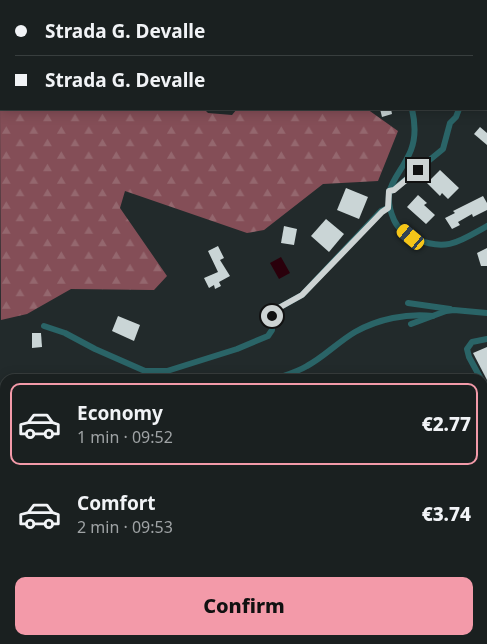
<!DOCTYPE html>
<meta charset="utf-8">
<style>
:root{--surface:#1a2020;--page:#232829;--text:#f1f3f6;--muted:#9fa3a5;--line:#383e3e;--accent:#f39aa9}
body{margin:0;font-family:"Noto Sans",sans-serif;background:var(--page);color:var(--text);height:100vh;display:flex;flex-direction:column;font-size:19px;white-space:nowrap}
*{box-sizing:border-box;margin:0}
p{font-size:16px;color:var(--muted)}
.icon{flex:none;width:28px;height:28px;fill:none;stroke:currentColor;stroke-width:2;stroke-linecap:round;stroke-linejoin:round}
.map{position:relative;flex:1;overflow:hidden}
.side{position:absolute;left:0px;top:374px;width:488px;height:271px;display:flex;flex-direction:column;background:var(--surface);border-radius:15px 15px 0 0;box-shadow:0 2px 12px #0003,0 0 0 1px var(--line)}
.side>*{flex:none}
.guide{position:absolute;left:0px;top:0px;width:488px;height:110px;box-shadow:0 2px 12px #0003,0 0 0 1px var(--line);display:grid;align-content:center;height:110px;padding:0 15px;background:var(--surface)}
.end{position:absolute;width:22px;height:22px;margin:-11px;border:6px solid #cdd3d3;background:#111;box-shadow:0 0 0 2px #111}
.from{border-radius:50%}
.car{position:absolute;width:15px;height:30px;margin:-15px -8px;border-radius:6px;box-shadow:0 0 4px 1px #0007;background:linear-gradient(#f5c518 24%,#345 0 40%,#f5c518 0 76%,#345 0 86%,#f5c518 0)}
.guide b{display:flex;align-items:center;gap:18px;height:48px;font-size:19px}
.guide b+b{border-top:1px solid var(--line)}
.guide i{width:12px;height:12px;background:var(--text)}
ul{padding:9px 0 0;list-style:none}
li{display:flex;align-items:center;gap:15px;height:82px;margin:0 10px 8px;padding:0 5px;border:2px solid transparent;border-radius:10px}
li div{flex:1}
li b{display:block;font-size:19px}
li em{font-style:normal;font-weight:800}
li.selected{border-color:var(--accent)}
li>.icon{width:45px;height:45px;stroke-width:1.5}
.cta{display:flex;gap:10px;margin-top:auto;padding:10px 15px}
.cta a{flex:1;height:58px;border-radius:10px;background:var(--accent);color:#111;font-size:20px;font-weight:800;line-height:58px;text-align:center}
.map>svg:first-child{display:block}
.forest{fill:url(#forest-firs)}
.water{fill:#2a000b}
.building{fill:#cad5d6}
.lines{fill:none;stroke-linecap:round;stroke-linejoin:round}
.minor{stroke:#2a6467;stroke-width:6}
.route{stroke:#cdd3d3;stroke-width:6}
</style>
<div class="map">
<svg width="487" height="644" viewBox="0 0 487 644">
<defs>
<pattern id="forest-firs" width="22" height="20" patternUnits="userSpaceOnUse" patternTransform="scale(1.25)"><rect width="22" height="20" fill="#844e57"/><path d="M5 1l3.5 6h-7zM16 11l3.5 6h-7z" fill="#94676e"/></pattern>
</defs>
<rect width="100%" height="100%" fill="#222a2b"/>
<g class="forest">
<path d="M403,0h84v60l-1,-59z"/>
<path d="M0,103h1v6h203l4,4 24,2 5,-6h130l31,22 -20,50 -55,3 -59,46 -17,3 -122,-42 -5,17 47,68 -13,14 -83,-1 -44,25 -26,6z"/>
<path d="M482,446l5,4v115l-5,-2z"/>
<path d="M5,609v31h7l-2,4h-10v-28z"/>
<path d="M208,640h196l1,4h-199z"/>
</g>
<path class="water" d="M281,257l9,16 -11,6 -9,-16z"/>
<g class="building">
<path d="M380,109h11l1,5 -10,3z"/>
<path d="M480,127l7,6v12l-13,-11z"/>
<path d="M440,170l19,18 -11,11 -6,-6 -2,3 -13,-13z"/>
<path d="M346,188l22,9 -9,22 -22,-9z"/>
<path d="M418,195l9,8 -3,2 11,10 -9,9 -19,-17z"/>
<path d="M483,196l4,7v7l-14,7 -1,-3 -14,8 2,3 -8,4 -7,-11 10,-5 -2,-2z"/>
<path d="M326,219l18,15 -15,18 -18,-16z"/>
<path d="M284,226l13,3 -3,16 -13,-2z"/>
<path d="M218,246l6,12 -4,2 10,16 -11,6 2,4 -6,3 -1,-4 -5,3 -5,-10 14,-6 -10,-21z"/>
<path d="M487,248v18h-6l-4,-13z"/>
<path d="M118,316l22,9 -6,16 -22,-10z"/>
<path d="M32,333h9l1,14 -10,1z"/>
<path d="M487,347v33l-14,-27z"/>
</g>
<g class="lines">
<g class="minor">
<path d="M351,0l1,1"/>
<path d="M426,0l2,1"/>
<path d="M486,44l1,1"/>
<path d="M0,97l1,-1"/>
<path d="M412,109c3,13 4,28 -1,41 -11,28 -32,36 -17,70 4,9 13,16 22,19 31,13 44,2 71,-13"/>
<path d="M389,191l4,-1 50,-41 7,-26 6,-6 3,-8"/>
<path d="M408,303l42,6"/>
<path d="M411,324l35,-13 8,-1 33,3"/>
<path d="M44,326l21,7 30,16 50,22h22l70,-22 31,-13 4,-6v-13l3,-7 27,-15 79,-84 7,-3"/>
<path d="M275,379c11,-4 22,-7 32,-13 17,-9 31,-24 48,-34 23,-13 52,-19 78,-16"/>
<path d="M481,379l-12,-22 -2,-8 5,-7 15,-3"/>
<path d="M482,382l5,6"/>
<path d="M84,644l1,-4"/>
<path d="M204,644l2,-4"/>
<path d="M283,644l3,-4"/>
</g>
</g>
<g class="lines">
<path class="route" d="M272,316l3,-6 27,-15 80,-83 6,-4 1,-17 5,-1 24,-20"/>
</g>
</svg>
<i class="end from" style="left:272px;top:316px"></i>
<i class="end" style="left:418px;top:170px"></i>
<i class="car" style="left:411px;top:237px;rotate:310deg"></i>
<div class="guide">
<b><i class="from"></i>Strada G. Devalle</b>
<b><i></i>Strada G. Devalle</b>
</div>
<section class="side">
<ul>
<li class="selected"><svg class="icon" aria-label="car" viewBox="0 0 24 24"><path d="M5 17H2v-5l4-1 3-4h7l3 4 3 1v5h-3M9 17h6M6 11h13"/><circle cx="7" cy="17" r="2"/><circle cx="17" cy="17" r="2"/></svg><div><b>Economy</b><p>1 min · 09:52</p></div><em>€2.77</em></li>
<li><svg class="icon" aria-label="car" viewBox="0 0 24 24"><path d="M5 17H2v-5l4-1 3-4h7l3 4 3 1v5h-3M9 17h6M6 11h13"/><circle cx="7" cy="17" r="2"/><circle cx="17" cy="17" r="2"/></svg><div><b>Comfort</b><p>2 min · 09:53</p></div><em>€3.74</em></li>
</ul>
<div class="cta"><a>Confirm</a></div>
</section>
</div>
